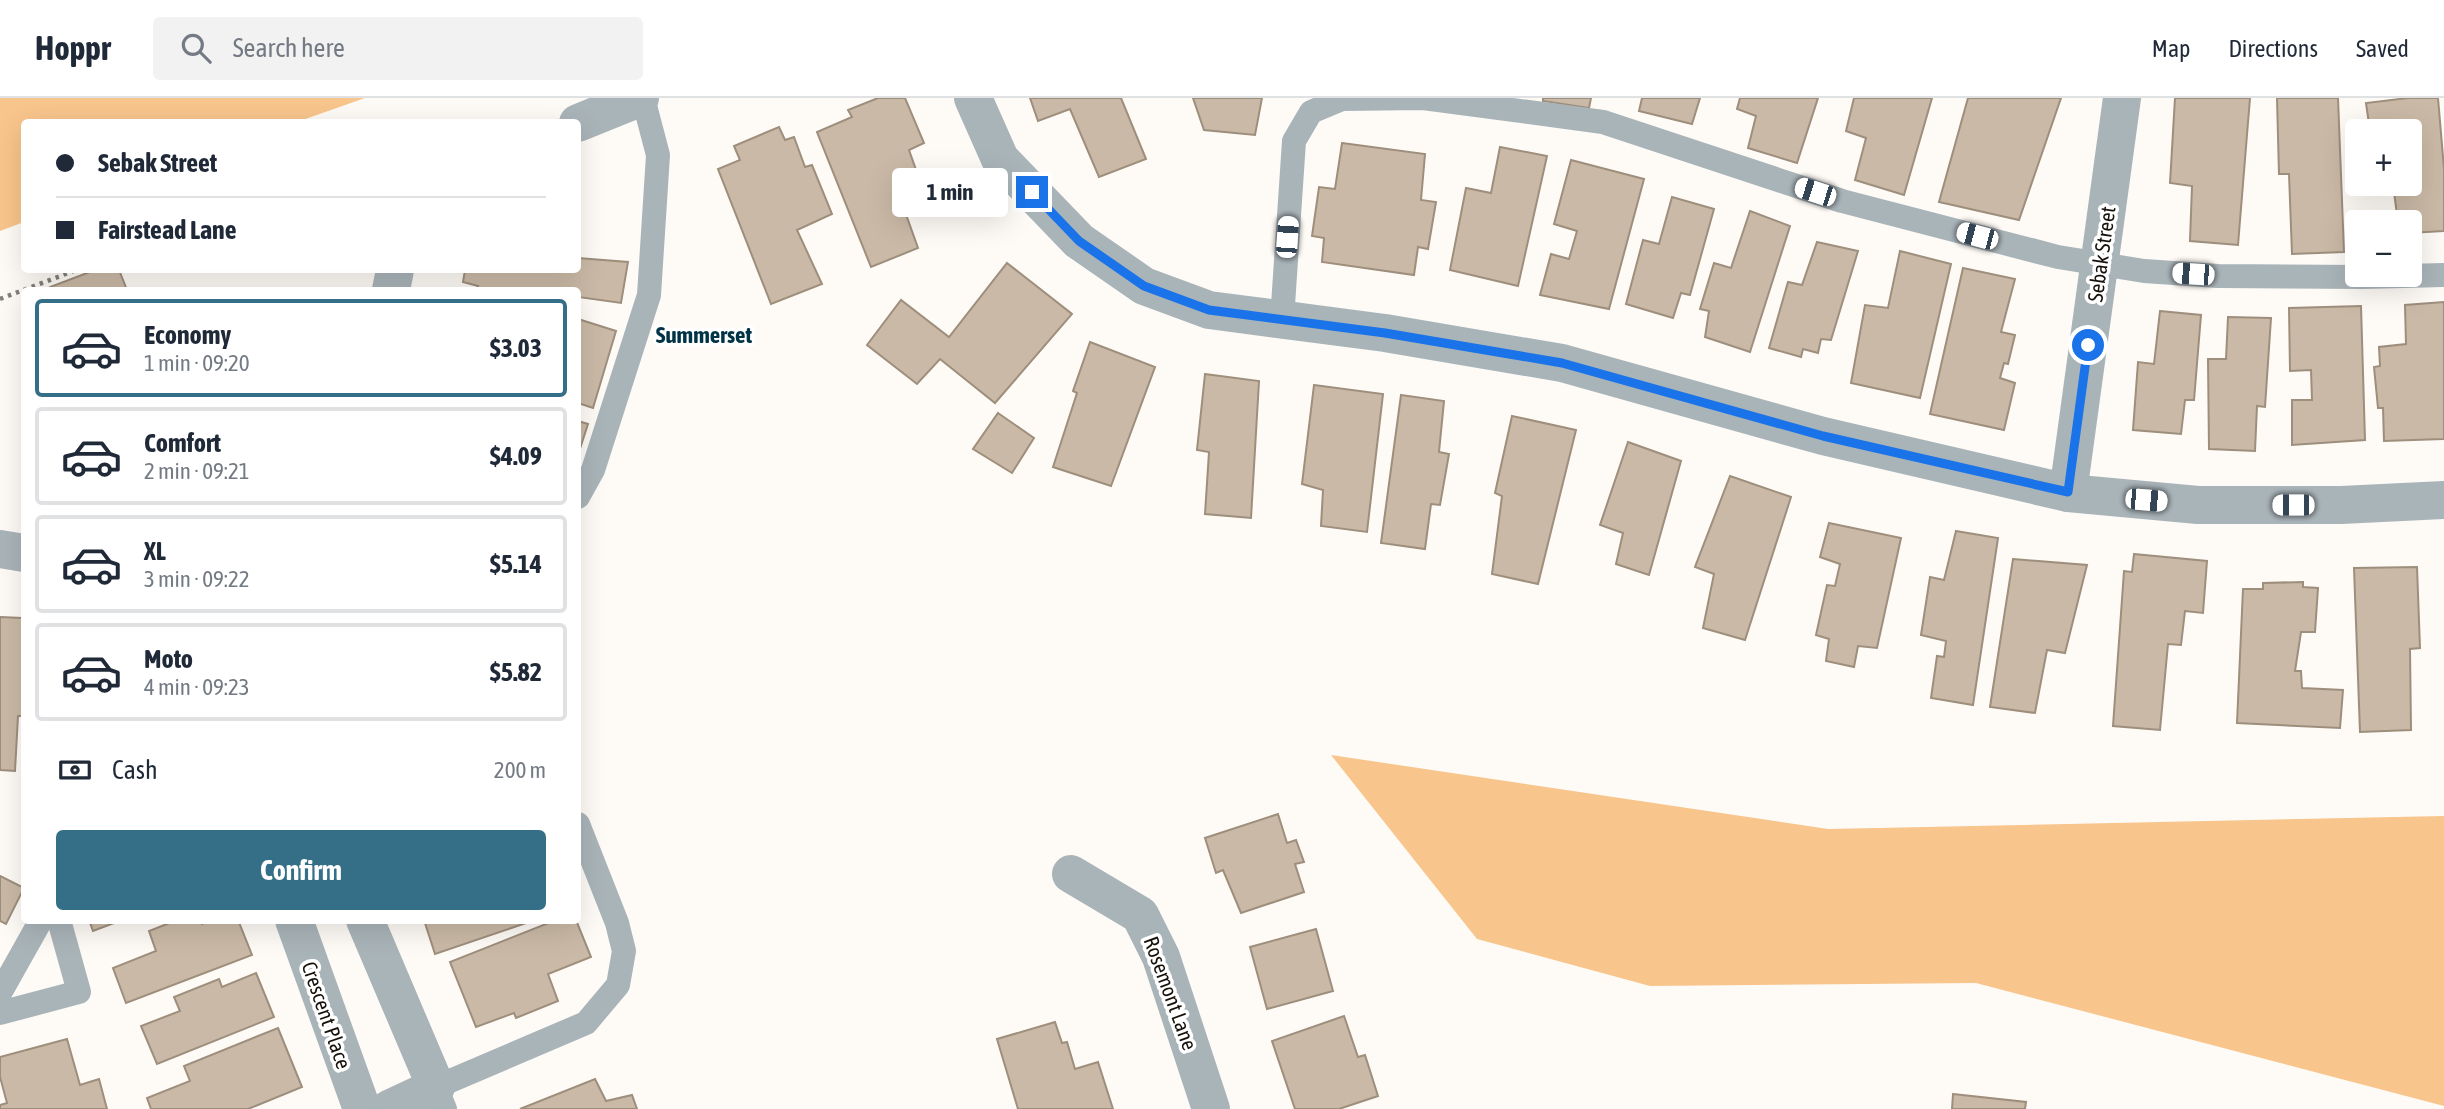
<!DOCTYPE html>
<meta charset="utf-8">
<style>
:root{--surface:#fff;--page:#f2f2f3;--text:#1f2937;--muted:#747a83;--line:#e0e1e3;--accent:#356f87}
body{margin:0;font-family:"Asap Condensed",sans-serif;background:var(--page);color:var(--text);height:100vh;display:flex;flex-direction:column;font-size:26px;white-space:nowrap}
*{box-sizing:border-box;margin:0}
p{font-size:23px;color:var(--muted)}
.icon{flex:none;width:38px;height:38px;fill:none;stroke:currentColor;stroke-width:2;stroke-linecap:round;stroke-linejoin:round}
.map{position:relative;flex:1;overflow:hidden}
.panel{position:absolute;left:21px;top:189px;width:560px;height:637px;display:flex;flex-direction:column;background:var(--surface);border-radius:7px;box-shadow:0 7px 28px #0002}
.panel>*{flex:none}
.guide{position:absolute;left:21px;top:21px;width:560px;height:154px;border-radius:7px;box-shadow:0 7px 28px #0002;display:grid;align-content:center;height:154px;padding:0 35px;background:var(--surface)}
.controls{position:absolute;left:2345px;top:21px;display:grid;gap:14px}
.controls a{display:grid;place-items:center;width:77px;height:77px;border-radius:7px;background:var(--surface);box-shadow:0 7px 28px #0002;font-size:35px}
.end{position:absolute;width:32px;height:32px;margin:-16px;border:9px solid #1a73e8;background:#fff;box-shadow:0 0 0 4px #fff}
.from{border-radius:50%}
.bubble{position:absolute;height:49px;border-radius:7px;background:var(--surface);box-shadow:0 7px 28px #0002;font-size:23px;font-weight:700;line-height:49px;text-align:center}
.car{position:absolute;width:21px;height:42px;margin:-21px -10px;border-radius:9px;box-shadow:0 0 5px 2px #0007;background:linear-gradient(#fff 24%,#345 0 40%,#fff 0 76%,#345 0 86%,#fff 0)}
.guide b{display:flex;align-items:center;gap:24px;height:66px;font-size:26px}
.guide b+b{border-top:2px solid var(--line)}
.guide i{width:18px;height:18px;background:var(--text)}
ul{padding:12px 0 0;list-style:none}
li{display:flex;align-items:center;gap:21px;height:98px;margin:0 14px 10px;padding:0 21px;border:4px solid var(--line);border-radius:7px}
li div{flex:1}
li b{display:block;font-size:26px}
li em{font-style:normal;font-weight:700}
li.on{border-color:var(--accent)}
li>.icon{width:63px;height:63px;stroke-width:1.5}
.pay{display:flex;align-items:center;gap:18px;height:77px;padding:0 35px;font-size:26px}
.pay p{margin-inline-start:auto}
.cta{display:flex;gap:14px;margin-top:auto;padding:14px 35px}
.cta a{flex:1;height:80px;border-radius:7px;background:var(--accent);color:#fff;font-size:28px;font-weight:700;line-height:80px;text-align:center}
header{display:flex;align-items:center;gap:42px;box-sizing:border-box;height:98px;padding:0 35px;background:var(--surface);border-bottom:2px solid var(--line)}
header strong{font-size:33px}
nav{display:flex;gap:38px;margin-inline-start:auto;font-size:24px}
.search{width:490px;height:63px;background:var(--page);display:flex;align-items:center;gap:18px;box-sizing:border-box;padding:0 24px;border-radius:7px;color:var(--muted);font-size:26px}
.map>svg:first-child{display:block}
.green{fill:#f8c58c}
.building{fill:#cab9a6;stroke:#9e8e7c;stroke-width:2}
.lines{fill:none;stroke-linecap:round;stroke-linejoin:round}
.path{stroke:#837f7a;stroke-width:4.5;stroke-dasharray:3.5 5;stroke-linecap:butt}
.service{stroke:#a9b4b9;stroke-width:24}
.minor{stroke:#a9b4b9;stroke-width:38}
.tertiary{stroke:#a9b4b9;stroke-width:38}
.route{stroke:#1a73e8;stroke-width:9}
.labels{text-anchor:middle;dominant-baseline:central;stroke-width:7;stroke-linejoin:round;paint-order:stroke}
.street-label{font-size:21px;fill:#17110b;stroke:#fff}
.neighbourhood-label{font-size:23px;font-weight:bold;fill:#003346;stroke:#fff}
</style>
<header>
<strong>Hoppr</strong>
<div class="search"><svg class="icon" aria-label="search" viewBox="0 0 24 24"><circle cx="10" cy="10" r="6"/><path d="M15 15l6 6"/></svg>Search here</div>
<nav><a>Map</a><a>Directions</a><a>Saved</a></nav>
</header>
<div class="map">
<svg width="2444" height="1011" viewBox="0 0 2444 1011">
<rect width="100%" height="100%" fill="#fefbf7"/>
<g class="green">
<path d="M0,0h365l-68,24h-273v100l-24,9z"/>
<path d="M1331,657l497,74 616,-13v290l-468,-123 -326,3 -173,-47z"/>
</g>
<g class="building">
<path d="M878,0h27l19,45 -15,7 17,48 -23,8 15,42 -47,19 -54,-135 35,-15 -4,-7z"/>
<path d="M1030,0h91l25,61 -47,18 -29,-68 -32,12z"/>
<path d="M1193,0h69l-7,37 -51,-5z"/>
<path d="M1543,0h48l-2,10 -46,-7z"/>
<path d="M1642,0h58l-8,26 -53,-13z"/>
<path d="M1740,0h78l-21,65 -49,-15 8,-32 -19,-7z"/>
<path d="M1854,0h78l-28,97 -49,-15 11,-42 -20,-7z"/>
<path d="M1968,0h93l-42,122 -80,-18z"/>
<path d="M2175,0h75l-12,147 -48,-4 2,-55 -22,-3z"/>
<path d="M2277,0h61l6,154 -52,2 -3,-80h-10z"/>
<path d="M2408,0h30l6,71v62l-34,2v-11h-12l-4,-30 -15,2 -2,-10h33v-53h-40l-4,-28z"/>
<path d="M779,29l6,13 9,-3 11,30 7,-2 20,49 -35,16 25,54 -51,20 -53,-135 22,-9 -6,-14z"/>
<path d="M1342,45l83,11 -4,46 15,2 -8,47 -10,-2 -4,28 -92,-13 2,-24 -12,-2 7,-49 16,2z"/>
<path d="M1500,49l47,9 -29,130 -68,-16 16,-82 25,5z"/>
<path d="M1571,62l73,19 -35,130 -69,-14 11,-41 18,5 8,-28 -23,-7z"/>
<path d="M1672,99l42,12 -24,86 -9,-2 -8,25 -47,-14 17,-64 16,4z"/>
<path d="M1750,113l40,15 -40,126 -45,-15 4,-26 -9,-2 14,-46 17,5z"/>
<path d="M1817,144l41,9 -27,89 -10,-1 -3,14 -15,-4 -2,8 -32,-9 19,-66 14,3z"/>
<path d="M1900,153l51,13 -31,134 -69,-15 14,-78 23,3z"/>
<path d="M578,160l50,4 -7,41 -43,-6v-7h-102l2,-4 -15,-4 2,-12h113z"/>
<path d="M1007,165l65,51 -77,89 -55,-44 -23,25 -50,-39 34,-45 48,37z"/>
<path d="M1963,170l52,11 -14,53 14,3 -7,29 -4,-1 -4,15 15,5 -11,47 -74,-16z"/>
<path d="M95,172h24l8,20h-76l-1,-3z"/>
<path d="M2444,204v137l-60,2 -1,-33h-5l-4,-41 6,-1 -1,-19 27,-3 -1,-39z"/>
<path d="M2361,208l4,134 -73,5v-45h20l-1,-30 -21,1 -1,-63z"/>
<path d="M2160,213l41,4 -7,85h-9l-4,34 -48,-4 5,-68 16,2z"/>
<path d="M2228,219l43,1 -6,89 -8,-1 -2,45 -46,-2 -1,-90h18z"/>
<path d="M578,221l38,12 -23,77 -15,-5z"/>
<path d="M1090,244l65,25 -44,119 -58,-19 24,-74 -4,-2z"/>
<path d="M1205,276l54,7 -8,137 -46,-4 4,-62 -12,-2z"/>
<path d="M1314,287l69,9 -16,138 -46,-6 2,-36 -21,-6z"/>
<path d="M1401,297l43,6 -5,51 10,2 -9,51 -9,-1 -6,45 -44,-6z"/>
<path d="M998,315l36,25 -22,35 -39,-24z"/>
<path d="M1512,318l64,14 -38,154 -46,-10 10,-78 -7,-3z"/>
<path d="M578,323l10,3 -10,31z"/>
<path d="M1628,344l53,19 -32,114 -33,-11 7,-31 -23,-8z"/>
<path d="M1730,378l61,21 -46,143 -42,-12 11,-54 -19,-7z"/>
<path d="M1829,425l72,15 -24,110 -19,-2 -4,21 -28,-6 3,-22 -13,-4 11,-50 8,1 5,-22 -20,-7z"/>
<path d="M1956,433l42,7 -25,167 -42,-7 6,-42 7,1 2,-16 -25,-6 9,-58 14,3z"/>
<path d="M2134,456l73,7 -4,52 -18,-2 -4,34 -13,-1 -8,86 -47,-4 11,-155 8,1z"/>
<path d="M2013,461l74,6 -22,88 -18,-3 -12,63 -45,-6z"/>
<path d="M2417,469l3,81 -10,1 1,81 -51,2 -6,-164z"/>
<path d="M2303,484v5l15,1 -3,44h-14l-6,39h6l1,17 41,2 -3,38 -103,-5 6,-134h20v-6z"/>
<path d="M0,519l22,1 2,19v79h-6l-3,55 -15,-1z"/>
<path d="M1278,716l9,29 9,-3 8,22 -9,2 9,28 -63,21 -18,-43 -7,3 -11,-35z"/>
<path d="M0,778l24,12 -18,36 -6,-3z"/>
<path d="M89,822h33l-29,11z"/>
<path d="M177,822h23l2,4 9,-4h27l14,35 -126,48 -13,-35 43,-17 -7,-20z"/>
<path d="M424,822h111l-100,34z"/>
<path d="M556,822h20l15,37 -43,17 10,27 -42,17 -2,-5 -38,14 -26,-65z"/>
<path d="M1316,831l17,62 -66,18 -17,-62z"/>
<path d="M256,875l18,44 -117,47 -16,-38 39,-15 -6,-14 45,-18 3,8z"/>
<path d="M1344,918l14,41 7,-2 13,41 -39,13h-44l-23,-68z"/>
<path d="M1055,924l7,21 5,-1 8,27 23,-7 15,47h-95l-21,-70z"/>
<path d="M278,930l24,59 -54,22h-97l-4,-11 43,-17 -6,-15z"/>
<path d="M67,941l13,46 19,-6 8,30h-107v-4l7,-2 -7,-26v-20z"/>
<path d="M595,981l11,22 26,-6 5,14h-117z"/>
<path d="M1953,996l73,8 -1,7h-73z"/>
</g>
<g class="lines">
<path class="path" d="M0,201l76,-29"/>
<g class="service">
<path d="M1282,222l12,-179 17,-29 31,-13 81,-1 180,24 239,79 216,56 86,14 74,5 145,1 81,-2"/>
<path d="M578,399l15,-27 56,-175 9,-140 -15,-57"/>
<path d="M0,895l41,-73"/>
<path d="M0,915l79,-21 -20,-72"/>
<path d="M445,1011l-9,-22 150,-64 32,-38 6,-34 -7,-28 -39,-99"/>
</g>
<g class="minor">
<path d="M973,0l27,61 79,82 65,45 65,24 176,23 177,30 261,73 245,57 130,12h143l103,-5"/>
<path d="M2068,395l54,-395"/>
<path d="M1071,776l69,41 21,42 50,152"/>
<path d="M294,822l68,189"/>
<path d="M365,822l71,167 -47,22"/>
</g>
<g class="tertiary">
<path d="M578,25l62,-25"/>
<path d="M391,192l4,-20"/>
<path d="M0,451l24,4"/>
</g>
</g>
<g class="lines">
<path class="route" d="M1032,94l47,49 65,45 65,24 176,23 177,30 261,73 245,56 20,-147"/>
</g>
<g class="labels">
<g class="street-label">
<text transform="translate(2101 156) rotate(-82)">Sebak Street</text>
<text transform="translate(1171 895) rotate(70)">Rosemont Lane</text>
<text transform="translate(327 917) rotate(71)">Crescent Place</text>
</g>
<g class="neighbourhood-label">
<text x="704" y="237">Summerset</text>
</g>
</g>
</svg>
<div class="controls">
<a>+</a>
<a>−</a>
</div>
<i class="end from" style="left:2088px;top:247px"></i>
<i class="end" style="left:1032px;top:94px"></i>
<div class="bubble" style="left:892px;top:70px;width:116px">1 min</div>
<i class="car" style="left:1815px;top:94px;rotate:288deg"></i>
<i class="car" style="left:1977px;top:138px;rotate:285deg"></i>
<i class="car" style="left:1287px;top:139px;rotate:4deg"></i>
<i class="car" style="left:2193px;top:176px;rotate:274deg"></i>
<i class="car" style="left:2146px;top:402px;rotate:95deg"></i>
<i class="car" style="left:2293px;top:407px;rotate:270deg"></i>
<div class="guide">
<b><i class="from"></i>Sebak Street</b>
<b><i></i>Fairstead Lane</b>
</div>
<section class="panel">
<ul>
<li class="on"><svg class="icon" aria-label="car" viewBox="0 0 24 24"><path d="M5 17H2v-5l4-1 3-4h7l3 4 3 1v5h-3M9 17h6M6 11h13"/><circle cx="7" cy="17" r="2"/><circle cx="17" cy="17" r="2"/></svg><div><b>Economy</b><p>1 min · 09:20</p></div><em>$3.03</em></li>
<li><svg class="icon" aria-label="car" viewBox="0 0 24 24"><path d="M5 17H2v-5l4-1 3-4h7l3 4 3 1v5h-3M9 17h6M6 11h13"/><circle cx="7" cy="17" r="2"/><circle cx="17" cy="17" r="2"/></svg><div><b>Comfort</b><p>2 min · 09:21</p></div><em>$4.09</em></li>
<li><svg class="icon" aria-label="car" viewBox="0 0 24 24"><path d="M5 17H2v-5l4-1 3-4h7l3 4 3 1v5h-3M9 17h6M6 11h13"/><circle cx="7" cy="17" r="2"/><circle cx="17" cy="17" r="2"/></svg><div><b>XL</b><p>3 min · 09:22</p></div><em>$5.14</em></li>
<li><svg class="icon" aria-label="car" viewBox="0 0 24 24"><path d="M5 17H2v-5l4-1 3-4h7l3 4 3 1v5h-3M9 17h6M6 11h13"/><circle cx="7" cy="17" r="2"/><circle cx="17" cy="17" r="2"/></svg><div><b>Moto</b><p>4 min · 09:23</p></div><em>$5.82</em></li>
</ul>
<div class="pay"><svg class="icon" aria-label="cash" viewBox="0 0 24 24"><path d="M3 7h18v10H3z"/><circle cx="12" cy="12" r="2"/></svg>Cash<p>200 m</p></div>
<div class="cta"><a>Confirm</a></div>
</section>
</div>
